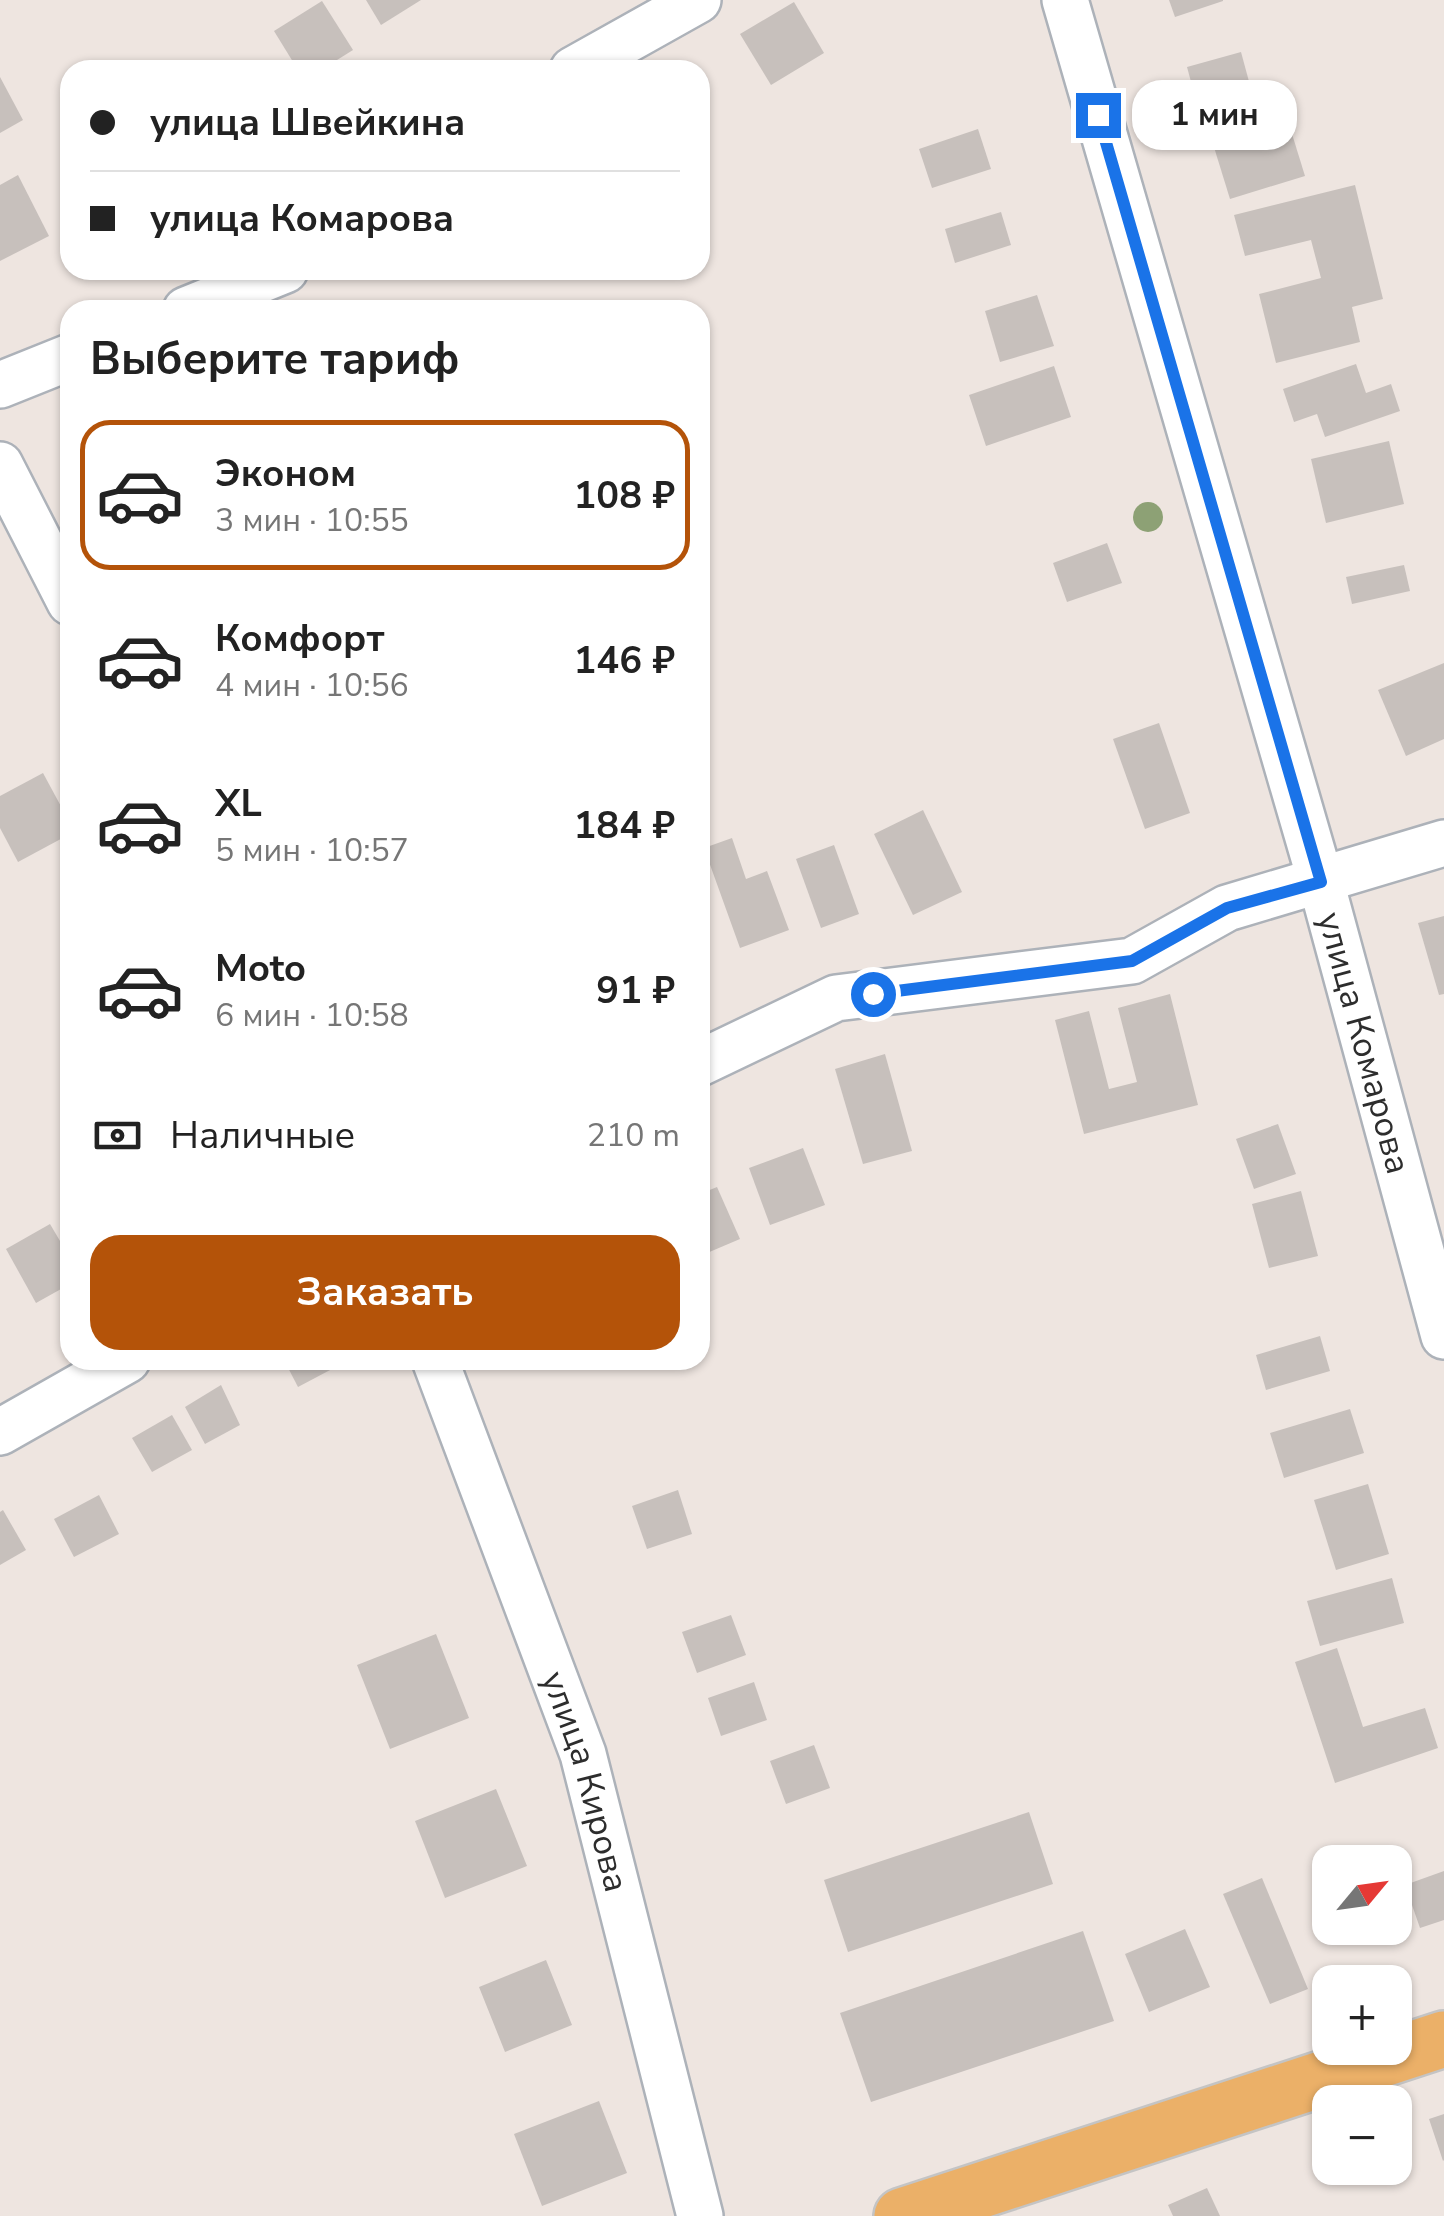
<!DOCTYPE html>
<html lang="ru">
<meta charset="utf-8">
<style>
:root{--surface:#fff;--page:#f6f6f6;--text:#222;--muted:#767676;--line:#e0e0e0;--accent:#b45309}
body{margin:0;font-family:"Nunito Sans",sans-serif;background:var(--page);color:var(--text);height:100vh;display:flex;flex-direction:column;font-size:38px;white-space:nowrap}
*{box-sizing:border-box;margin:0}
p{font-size:32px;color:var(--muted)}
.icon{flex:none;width:55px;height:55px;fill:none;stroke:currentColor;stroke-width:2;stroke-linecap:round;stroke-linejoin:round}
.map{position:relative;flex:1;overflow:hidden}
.sheet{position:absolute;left:60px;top:300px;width:650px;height:1070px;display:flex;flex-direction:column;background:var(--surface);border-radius:30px;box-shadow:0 2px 8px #0004}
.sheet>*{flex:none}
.hud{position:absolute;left:60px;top:60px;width:650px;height:220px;border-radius:30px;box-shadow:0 2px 8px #0004;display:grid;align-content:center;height:220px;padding:0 30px;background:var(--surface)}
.needle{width:65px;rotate:61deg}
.tools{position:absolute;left:1312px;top:1845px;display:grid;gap:20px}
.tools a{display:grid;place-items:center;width:100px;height:100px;border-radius:20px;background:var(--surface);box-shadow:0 2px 8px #0004;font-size:50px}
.end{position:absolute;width:45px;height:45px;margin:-22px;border:12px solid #1a73e8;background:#fff;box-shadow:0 0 0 5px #fff}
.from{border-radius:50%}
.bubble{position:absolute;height:70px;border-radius:30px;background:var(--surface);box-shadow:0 2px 8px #0004;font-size:32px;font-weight:700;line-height:70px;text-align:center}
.hud b{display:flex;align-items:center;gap:35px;height:95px;font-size:38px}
.hud b+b{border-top:2px solid var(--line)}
.hud i{width:25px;height:25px;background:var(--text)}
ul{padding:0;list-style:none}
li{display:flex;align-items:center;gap:30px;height:150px;margin:0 20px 15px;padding:0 10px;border:5px solid transparent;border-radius:30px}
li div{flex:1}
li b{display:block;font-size:38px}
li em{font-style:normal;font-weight:700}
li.on{border-color:var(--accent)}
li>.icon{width:90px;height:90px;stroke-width:1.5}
h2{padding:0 30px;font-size:45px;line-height:120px}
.pay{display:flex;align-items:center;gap:25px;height:110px;padding:0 30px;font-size:38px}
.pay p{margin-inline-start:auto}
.action{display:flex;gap:20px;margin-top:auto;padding:20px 30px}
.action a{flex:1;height:115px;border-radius:30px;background:var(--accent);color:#fff;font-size:40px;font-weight:700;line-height:115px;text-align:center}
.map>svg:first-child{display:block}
.building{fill:#c7c0bc}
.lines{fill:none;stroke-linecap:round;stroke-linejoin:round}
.minor-casing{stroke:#adb2b9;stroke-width:50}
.major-casing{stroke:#c4c4c4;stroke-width:60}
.minor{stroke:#fff;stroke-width:45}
.major{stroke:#ebb068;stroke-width:55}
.tree{fill:#8da175}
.route{stroke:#1a73e8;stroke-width:12}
.labels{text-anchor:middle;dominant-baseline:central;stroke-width:8;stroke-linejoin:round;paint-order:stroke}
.street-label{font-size:35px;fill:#2d2d2d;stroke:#fff}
</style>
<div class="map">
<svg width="1444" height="2216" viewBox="0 0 1444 2216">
<rect width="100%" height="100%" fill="#eee5e0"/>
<g class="building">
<path d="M366,0h55l-40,25z"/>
<path d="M1169,0h54v1l-48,16z"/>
<path d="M322,1l31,49 -32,20h-23l-24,-39z"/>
<path d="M794,2l30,51 -53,32 -31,-51z"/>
<path d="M1241,52l13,48 -54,15 -13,-48z"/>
<path d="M0,77l23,43 -23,13z"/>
<path d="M1288,121l17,55 -75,23 -17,-55z"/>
<path d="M978,129l13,40 -59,19 -13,-39z"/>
<path d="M18,175l31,61 -49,25v-76z"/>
<path d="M1355,185l28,114 -31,8 8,35 -84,21 -17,-69 62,-16 -10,-38 -66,16 -11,-41z"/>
<path d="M1001,212l10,33 -56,18 -10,-34z"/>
<path d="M1037,295l17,51 -54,16 -15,-51z"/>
<path d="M1356,364l10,29 25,-9 9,27 -75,26 -8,-23 -23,8 -11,-33z"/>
<path d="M1054,366l17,51 -85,29 -17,-51z"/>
<path d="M1389,441l15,63 -78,19 -15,-64z"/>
<path d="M1107,543l15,40 -55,19 -14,-39z"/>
<path d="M1404,565l6,26 -58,13 -6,-27z"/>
<path d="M1444,663v76l-38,17 -28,-66z"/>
<path d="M1159,723l31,90 -45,16 -32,-90z"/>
<path d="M43,773l27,50v11l-52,28 -18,-34v-32z"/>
<path d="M923,810l39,82 -49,23 -39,-81z"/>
<path d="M732,838l14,41 21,-8 22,59 -49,18 -36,-100z"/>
<path d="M834,845l25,69 -38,14 -25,-69z"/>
<path d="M1444,916v78l-5,1 -21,-72z"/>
<path d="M1170,994l28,111 -114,29 -29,-114 34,-9 20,78 28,-7 -19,-74z"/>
<path d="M885,1054l27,97 -49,13 -28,-95z"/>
<path d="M1278,1124l18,50 -42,15 -18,-50z"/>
<path d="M803,1148l22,57 -55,20 -21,-57z"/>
<path d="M717,1187l23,52 -40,17v-62z"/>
<path d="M1301,1191l17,65 -49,12 -17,-64z"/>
<path d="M50,1224l20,34v26l-34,19 -30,-54z"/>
<path d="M1320,1336l10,35 -64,19 -10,-35z"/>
<path d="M284,1360h65l-51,27z"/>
<path d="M221,1385l19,40 -35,19 -20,-37z"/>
<path d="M1350,1409l14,44 -80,25 -14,-45z"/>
<path d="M172,1415l20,35 -40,22 -20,-34z"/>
<path d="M1368,1484l21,70 -53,16 -22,-70z"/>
<path d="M678,1490l14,44 -45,15 -15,-43z"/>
<path d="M99,1495l20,39 -45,23 -20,-38z"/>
<path d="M3,1510l23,40 -26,15v-53z"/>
<path d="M1392,1578l12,45 -84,23 -13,-45z"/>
<path d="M731,1615l15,40 -49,18 -15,-41z"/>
<path d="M436,1634l33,84 -79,31 -33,-84z"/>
<path d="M1337,1648l26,79 62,-19 13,40 -103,35 -40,-121z"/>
<path d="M754,1682l13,38 -46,16 -13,-38z"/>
<path d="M814,1745l16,43 -44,16 -16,-43z"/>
<path d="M496,1789l31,77 -82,32 -30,-77z"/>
<path d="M1029,1812l24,72 -205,68 -24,-72z"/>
<path d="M1444,1871v49l-24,8 -15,-43z"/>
<path d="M1262,1878l46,111 -38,15 -47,-110z"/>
<path d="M1185,1929l25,58 -61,25 -24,-58z"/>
<path d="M1083,1931l31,90 -243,81 -31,-89z"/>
<path d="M546,1960l26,65 -67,27 -26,-65z"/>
<path d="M599,2101l28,72 -85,33 -28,-72z"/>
<path d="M1444,2114v46l-1,1 -14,-42z"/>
<path d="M1207,2188l13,28h-47l-5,-11z"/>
</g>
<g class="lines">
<g class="minor-casing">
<g id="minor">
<path id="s1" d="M1065,0l256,882 123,454"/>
<path d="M573,70l125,-70"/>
<path d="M186,310l99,-40"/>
<path d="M0,385l70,-28"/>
<path d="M0,465l70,137"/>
<path d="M700,1063l136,-65 296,-37 95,-53 217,-65"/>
<path id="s2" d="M435,1360l148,394 117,462"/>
<path d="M0,1432l127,-72"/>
</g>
</g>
<g class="major-casing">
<path id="major" d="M902,2216l542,-177"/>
</g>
<use href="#minor" class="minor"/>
<use href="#major" class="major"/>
</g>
<circle class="tree" cx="1148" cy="517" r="15"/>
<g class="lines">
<path class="route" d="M873,994l259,-33 95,-53 94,-26 -223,-767"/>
</g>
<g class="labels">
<g class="street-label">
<text stroke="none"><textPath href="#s1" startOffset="1085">улица Комарова</textPath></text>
<text stroke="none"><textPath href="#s2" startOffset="448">улица Кирова</textPath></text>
</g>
</g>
</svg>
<div class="tools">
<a><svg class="needle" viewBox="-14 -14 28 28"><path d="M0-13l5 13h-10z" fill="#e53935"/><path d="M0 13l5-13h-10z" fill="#767676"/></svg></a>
<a>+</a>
<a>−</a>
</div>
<i class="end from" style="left:873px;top:994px"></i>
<i class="end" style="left:1098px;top:115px"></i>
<div class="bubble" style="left:1132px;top:80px;width:165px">1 мин</div>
<div class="hud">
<b><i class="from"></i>улица Швейкина</b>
<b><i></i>улица Комарова</b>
</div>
<section class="sheet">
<h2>Выберите тариф</h2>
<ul>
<li class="on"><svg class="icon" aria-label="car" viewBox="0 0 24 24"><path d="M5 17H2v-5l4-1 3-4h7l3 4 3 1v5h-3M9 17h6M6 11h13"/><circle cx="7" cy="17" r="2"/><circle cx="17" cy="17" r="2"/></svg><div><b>Эконом</b><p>3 мин · 10:55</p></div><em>108 ₽</em></li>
<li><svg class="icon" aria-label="car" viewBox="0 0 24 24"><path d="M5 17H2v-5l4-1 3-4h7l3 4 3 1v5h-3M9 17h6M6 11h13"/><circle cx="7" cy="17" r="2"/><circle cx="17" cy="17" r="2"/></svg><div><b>Комфорт</b><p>4 мин · 10:56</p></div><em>146 ₽</em></li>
<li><svg class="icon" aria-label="car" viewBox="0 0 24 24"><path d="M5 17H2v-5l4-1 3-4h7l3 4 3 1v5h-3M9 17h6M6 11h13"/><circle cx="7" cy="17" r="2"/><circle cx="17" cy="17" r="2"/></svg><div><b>XL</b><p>5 мин · 10:57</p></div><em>184 ₽</em></li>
<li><svg class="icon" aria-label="car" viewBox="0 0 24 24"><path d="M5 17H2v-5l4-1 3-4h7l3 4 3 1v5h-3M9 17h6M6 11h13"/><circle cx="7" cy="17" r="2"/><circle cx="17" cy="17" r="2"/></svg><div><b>Moto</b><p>6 мин · 10:58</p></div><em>91 ₽</em></li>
</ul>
<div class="pay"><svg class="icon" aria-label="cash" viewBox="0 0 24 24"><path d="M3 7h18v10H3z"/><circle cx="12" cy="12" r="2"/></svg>Наличные<p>210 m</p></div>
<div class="action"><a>Заказать</a></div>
</section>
</div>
